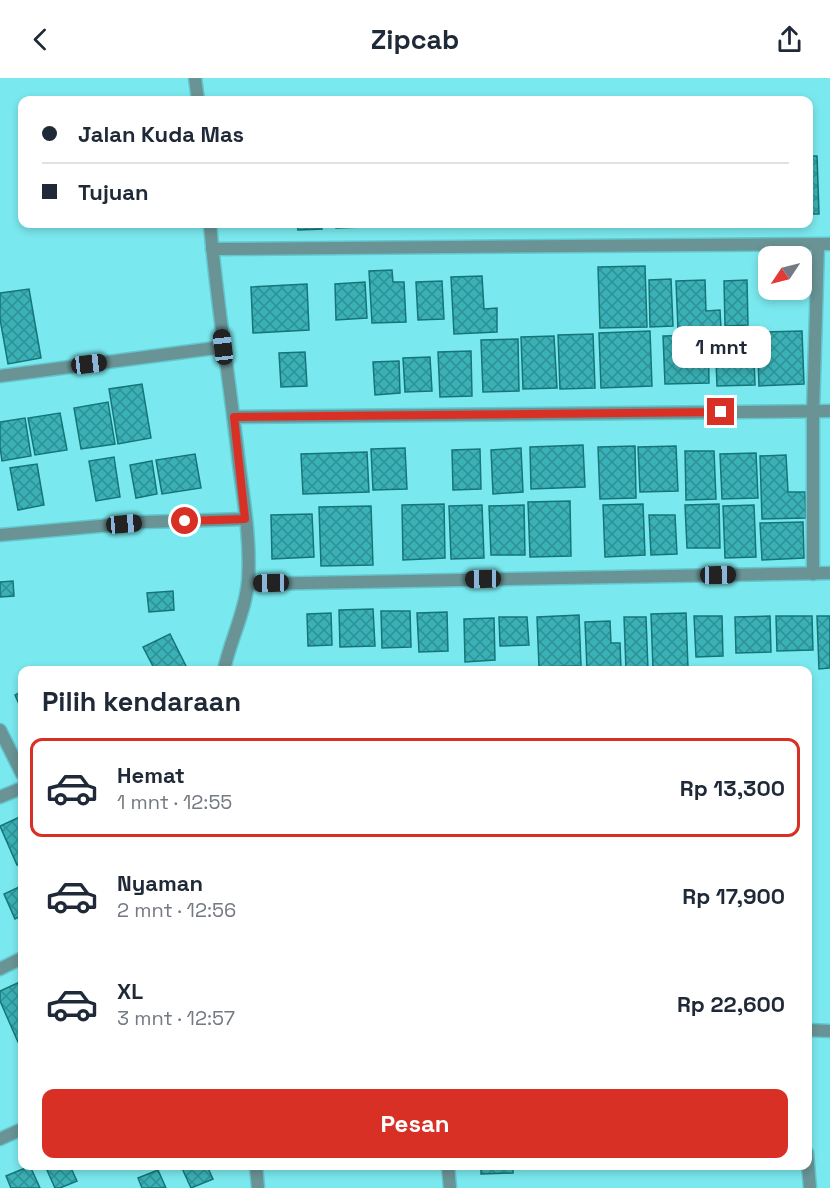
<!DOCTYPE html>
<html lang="id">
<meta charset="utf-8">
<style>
:root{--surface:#fff;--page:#f6f6f7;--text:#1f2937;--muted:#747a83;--line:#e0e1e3;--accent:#d93025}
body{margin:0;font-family:"Space Grotesk",sans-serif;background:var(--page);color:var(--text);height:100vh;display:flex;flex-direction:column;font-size:22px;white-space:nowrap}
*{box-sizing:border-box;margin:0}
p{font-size:20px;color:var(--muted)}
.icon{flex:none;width:33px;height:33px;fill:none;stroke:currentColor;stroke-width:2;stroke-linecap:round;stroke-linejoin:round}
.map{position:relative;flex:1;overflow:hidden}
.drawer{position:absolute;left:18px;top:588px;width:794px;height:504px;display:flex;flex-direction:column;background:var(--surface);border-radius:12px;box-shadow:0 3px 9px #0003}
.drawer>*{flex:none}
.banner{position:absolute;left:18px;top:18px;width:795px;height:132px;border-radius:12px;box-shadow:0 3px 9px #0003;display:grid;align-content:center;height:132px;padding:0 24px;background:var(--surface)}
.needle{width:39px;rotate:235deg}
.controls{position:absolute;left:758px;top:168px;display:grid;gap:12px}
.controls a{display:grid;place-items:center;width:54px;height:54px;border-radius:12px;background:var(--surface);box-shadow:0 3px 9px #0003;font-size:30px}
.end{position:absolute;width:27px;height:27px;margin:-14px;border:8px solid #d93025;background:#fff;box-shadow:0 0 0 3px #fff}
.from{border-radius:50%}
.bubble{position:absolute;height:42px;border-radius:12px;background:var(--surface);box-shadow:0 3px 9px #0003;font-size:20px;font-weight:700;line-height:42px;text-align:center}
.car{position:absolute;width:18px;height:36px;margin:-18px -9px;border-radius:8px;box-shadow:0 0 4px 2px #0007;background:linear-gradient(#222 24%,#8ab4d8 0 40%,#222 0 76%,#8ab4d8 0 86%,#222 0)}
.banner b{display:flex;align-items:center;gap:21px;height:57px;font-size:22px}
.banner b+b{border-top:2px solid var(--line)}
.banner i{width:15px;height:15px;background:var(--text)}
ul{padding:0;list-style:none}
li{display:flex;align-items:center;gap:18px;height:99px;margin:0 12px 9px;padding:0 12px;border:3px solid transparent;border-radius:12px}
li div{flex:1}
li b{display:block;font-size:22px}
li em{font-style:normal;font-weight:700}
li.on{border-color:var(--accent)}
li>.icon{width:54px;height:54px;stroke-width:1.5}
h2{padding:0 24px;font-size:27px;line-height:72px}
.primary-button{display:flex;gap:12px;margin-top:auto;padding:12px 24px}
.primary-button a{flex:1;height:69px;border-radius:12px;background:var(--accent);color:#fff;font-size:24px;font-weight:700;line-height:69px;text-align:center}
header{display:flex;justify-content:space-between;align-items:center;height:78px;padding:0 24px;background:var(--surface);font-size:27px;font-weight:700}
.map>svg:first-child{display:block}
.building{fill:url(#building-cross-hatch);stroke:#157579;stroke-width:1.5}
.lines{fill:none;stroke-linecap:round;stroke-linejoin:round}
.minor-casing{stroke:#63c6cc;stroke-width:15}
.minor{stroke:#699395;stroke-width:12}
.route{stroke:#d93025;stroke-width:8}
</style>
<header><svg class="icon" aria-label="back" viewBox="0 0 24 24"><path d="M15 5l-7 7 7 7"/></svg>Zipcab<svg class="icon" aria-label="share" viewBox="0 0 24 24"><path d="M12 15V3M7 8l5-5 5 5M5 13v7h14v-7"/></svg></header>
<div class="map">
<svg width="830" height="1110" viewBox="0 0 830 1110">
<defs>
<pattern id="building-cross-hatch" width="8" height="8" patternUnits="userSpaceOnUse" patternTransform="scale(1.5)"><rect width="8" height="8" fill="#3ab1b6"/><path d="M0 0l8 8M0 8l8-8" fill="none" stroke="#2f9195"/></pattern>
</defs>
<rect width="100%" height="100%" fill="#7ae9ef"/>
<g class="building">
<path d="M808,78h9l2,58h-11z"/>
<path d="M297,146h24l1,5 -24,1z"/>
<path d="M336,146h27v3l-27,1z"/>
<path d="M645,188l2,61 -47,1 -2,-61z"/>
<path d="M392,192l1,12h11l2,40 -34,1 -3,-52z"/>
<path d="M482,198l2,33 13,-1v24l-43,2 -3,-57z"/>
<path d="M671,201l2,47 -23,1 -1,-47z"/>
<path d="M705,202l1,31 14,-1 1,19 -43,1 -2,-49z"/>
<path d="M747,202l1,45 -23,1 -1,-45z"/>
<path d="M442,203l2,38 -26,1 -2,-38z"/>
<path d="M365,204l2,36 -31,2 -1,-36z"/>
<path d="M307,206l2,46 -56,3 -2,-46z"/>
<path d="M29,211l12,69 -33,6 -8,-45v-26z"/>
<path d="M650,253l2,55 -51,2 -2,-55z"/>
<path d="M802,253l2,53 -45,2 -2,-54z"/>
<path d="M753,255l2,52 -38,1 -2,-52z"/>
<path d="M593,256l2,54 -35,1 -2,-54z"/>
<path d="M708,257l1,48 -44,1 -2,-48z"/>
<path d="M554,258l3,52 -34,1 -2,-52z"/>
<path d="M518,261l1,52 -36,1 -2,-52z"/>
<path d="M471,273l1,45 -32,1 -2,-45z"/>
<path d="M305,274l2,34 -26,1 -2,-34z"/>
<path d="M430,279l2,34 -27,1 -2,-34z"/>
<path d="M399,283l1,32 -25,2 -2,-33z"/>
<path d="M142,306l9,54 -33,6 -9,-55z"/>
<path d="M108,324l7,42 -34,5 -7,-41z"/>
<path d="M60,335l7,37 -32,5 -7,-37z"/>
<path d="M25,340l6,38 -29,5 -2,-14v-25z"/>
<path d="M583,367l2,42 -54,2 -1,-42z"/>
<path d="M635,368l1,52 -36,1 -2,-52z"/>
<path d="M676,368l2,45 -38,1 -2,-45z"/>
<path d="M405,370l2,41 -34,1 -2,-41z"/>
<path d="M521,370l2,44 -30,2 -2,-44z"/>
<path d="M480,371l1,40 -28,1 -1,-40z"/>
<path d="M685,373h29l2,48 -30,1z"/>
<path d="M367,374l2,40 -66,2 -2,-40z"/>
<path d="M756,375l2,45 -36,1 -2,-45z"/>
<path d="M195,376l6,34 -39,6 -6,-34z"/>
<path d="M786,377l2,37h17l1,26 -44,1 -2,-63z"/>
<path d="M114,379l6,40 -24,4 -7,-40z"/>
<path d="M152,383l5,33 -21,4 -6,-33z"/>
<path d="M37,386l7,41 -26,5 -8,-42z"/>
<path d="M570,423l1,55 -41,1 -2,-55z"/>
<path d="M444,426l1,54 -42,2 -1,-55z"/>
<path d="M643,426l2,51 -40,2 -2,-52z"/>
<path d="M719,426l1,44h-33l-2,-43z"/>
<path d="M482,427l2,53 -33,1 -2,-53z"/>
<path d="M524,427l1,50h-34l-2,-49z"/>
<path d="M754,427l2,52 -31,1 -2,-52z"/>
<path d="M371,428l2,59 -52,1 -2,-59z"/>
<path d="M312,436l2,43 -42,2 -1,-44z"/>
<path d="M649,437h26l2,39 -26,1z"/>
<path d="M803,444l1,36 -42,2 -2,-37z"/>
<path d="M13,503l1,15 -14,1v-15z"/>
<path d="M173,513l1,19 -25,2 -2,-19z"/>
<path d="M373,531l2,37 -35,1 -1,-37z"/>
<path d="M381,533h29l1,36 -29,1z"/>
<path d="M447,534l1,39 -29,1 -2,-39z"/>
<path d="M331,535l1,32 -24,1 -1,-32z"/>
<path d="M686,535l2,55 -35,1 -2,-55z"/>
<path d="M579,537l2,51 -42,1 -2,-50z"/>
<path d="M694,538h28l1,40 -27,1z"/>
<path d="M770,538l1,36 -35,1 -1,-36z"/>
<path d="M776,538h36l1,34 -36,1z"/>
<path d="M817,538h13v52l-11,1z"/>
<path d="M499,539h28l2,28 -29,1z"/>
<path d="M624,539h22l2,53h-22z"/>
<path d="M494,540l1,42 -30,2 -1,-43z"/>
<path d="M610,543l1,22h9l1,27h-34l-2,-48z"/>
<path d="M170,556l18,36h-33l-12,-23z"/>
<path d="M294,589v3h-34l-1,-2z"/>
<path d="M22,613v20l-7,-16z"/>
<path d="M22,738v47l-5,2 -17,-39z"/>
<path d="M21,808l1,4v25l-7,4 -11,-25z"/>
<path d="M22,903v59l-4,2 -18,-41v-10z"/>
<path d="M30,1088l10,22h-29l-5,-12z"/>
<path d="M52,1088h18l7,15 -17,7h-5l-9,-20z"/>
<path d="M181,1088h26l6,13 -22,9z"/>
<path d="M481,1088h32v7l-32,1z"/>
<path d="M158,1092l8,18h-24l-4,-10z"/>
</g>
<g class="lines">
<g class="minor-casing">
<g id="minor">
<path d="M195,0l3,22"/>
<path d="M210,146c7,80 20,160 29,240 5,39 12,79 9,118 -3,31 -18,59 -24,88"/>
<path d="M212,171l618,-5"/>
<path d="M0,298l223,-29"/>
<path d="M234,339l596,-6"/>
<path d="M0,457l144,-13 101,-3"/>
<path d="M813,496v-162l5,-167"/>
<path d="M248,506l582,-11"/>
<path d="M0,652l22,44"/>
<path d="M0,719l22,-9"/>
<path d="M0,891l22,-11"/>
<path d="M807,952l23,1"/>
<path d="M0,1061l22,-10"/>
<path d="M807,1075l3,35"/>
<path d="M256,1088l2,22"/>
<path d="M448,1088l2,22"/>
</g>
</g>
<use href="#minor" class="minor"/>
</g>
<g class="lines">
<path class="route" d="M185,443l60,-2 -11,-102 487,-5"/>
</g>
</svg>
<div class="controls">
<a><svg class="needle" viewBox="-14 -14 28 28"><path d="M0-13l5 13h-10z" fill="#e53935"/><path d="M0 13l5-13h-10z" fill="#747a83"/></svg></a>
</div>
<i class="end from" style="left:185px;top:443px"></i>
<i class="end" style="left:721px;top:334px"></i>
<div class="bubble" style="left:672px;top:248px;width:99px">1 mnt</div>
<i class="car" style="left:223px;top:269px;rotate:353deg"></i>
<i class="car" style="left:89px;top:286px;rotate:83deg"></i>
<i class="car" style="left:124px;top:446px;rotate:85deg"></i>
<i class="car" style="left:718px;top:497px;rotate:89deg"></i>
<i class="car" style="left:483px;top:501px;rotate:269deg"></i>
<i class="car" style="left:271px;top:505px;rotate:269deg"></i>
<div class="banner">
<b><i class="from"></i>Jalan Kuda Mas</b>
<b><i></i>Tujuan</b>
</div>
<section class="drawer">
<h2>Pilih kendaraan</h2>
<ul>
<li class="on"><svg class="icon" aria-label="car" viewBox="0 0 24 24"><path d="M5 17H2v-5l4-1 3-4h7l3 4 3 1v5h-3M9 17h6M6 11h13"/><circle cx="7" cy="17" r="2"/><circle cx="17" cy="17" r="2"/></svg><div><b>Hemat</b><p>1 mnt · 12:55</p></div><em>Rp 13,300</em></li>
<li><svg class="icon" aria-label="car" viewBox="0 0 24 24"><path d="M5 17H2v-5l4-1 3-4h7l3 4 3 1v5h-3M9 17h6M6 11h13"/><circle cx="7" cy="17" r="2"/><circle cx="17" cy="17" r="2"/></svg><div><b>Nyaman</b><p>2 mnt · 12:56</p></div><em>Rp 17,900</em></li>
<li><svg class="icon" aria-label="car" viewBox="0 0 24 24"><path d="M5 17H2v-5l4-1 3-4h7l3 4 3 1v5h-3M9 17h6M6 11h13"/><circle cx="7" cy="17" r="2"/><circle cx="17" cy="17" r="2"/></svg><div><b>XL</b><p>3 mnt · 12:57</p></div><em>Rp 22,600</em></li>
</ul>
<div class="primary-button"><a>Pesan</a></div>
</section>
</div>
